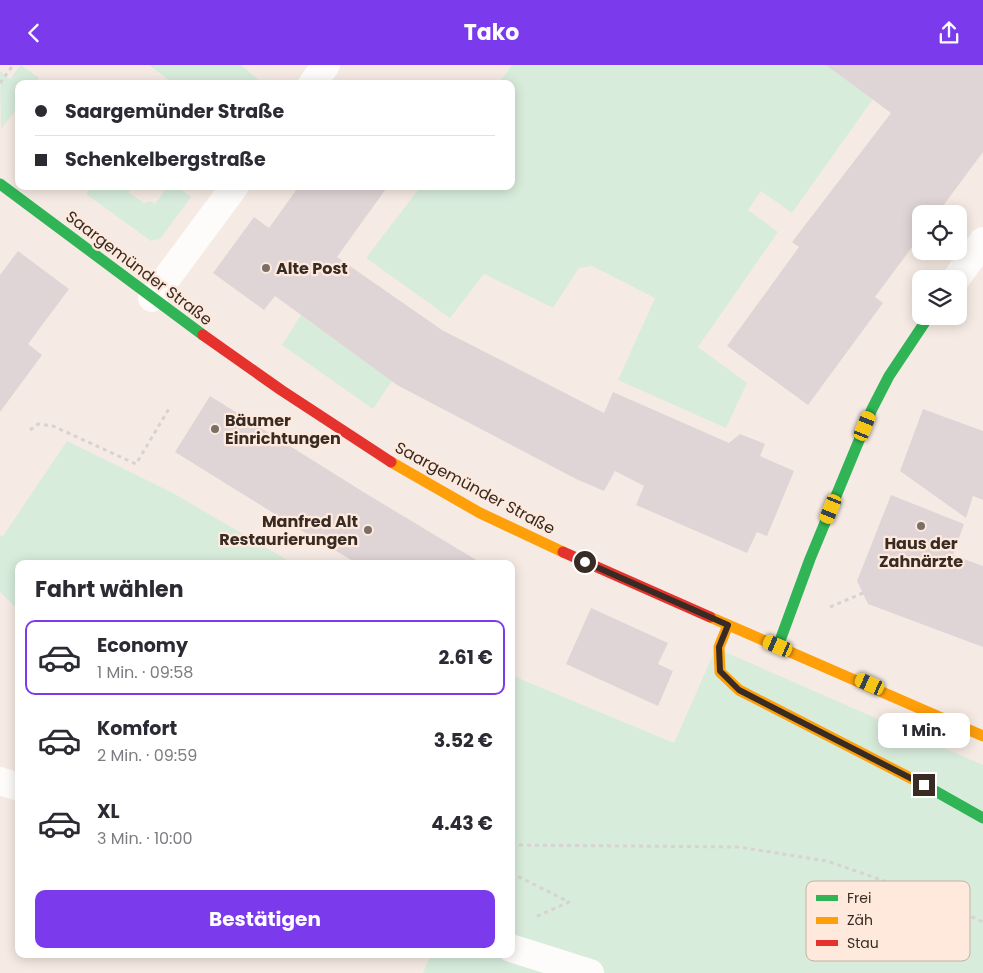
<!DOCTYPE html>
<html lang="de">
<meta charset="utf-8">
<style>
:root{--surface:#fff;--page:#f2f2f3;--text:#2b2b33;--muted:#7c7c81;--line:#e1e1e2;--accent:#7c3aed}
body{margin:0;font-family:Poppins,sans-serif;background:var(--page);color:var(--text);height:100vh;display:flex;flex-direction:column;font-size:19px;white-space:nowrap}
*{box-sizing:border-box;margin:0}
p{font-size:16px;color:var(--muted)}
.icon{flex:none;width:28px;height:28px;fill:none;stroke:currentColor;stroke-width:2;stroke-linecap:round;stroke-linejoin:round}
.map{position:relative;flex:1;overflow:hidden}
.sheet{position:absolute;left:15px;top:495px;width:500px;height:398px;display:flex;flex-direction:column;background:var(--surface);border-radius:10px;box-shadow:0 2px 12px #0003}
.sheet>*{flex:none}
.banner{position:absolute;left:15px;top:15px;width:500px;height:110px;border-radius:10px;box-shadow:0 2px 12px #0003;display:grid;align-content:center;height:110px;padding:0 20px;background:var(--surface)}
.buttons{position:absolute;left:912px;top:140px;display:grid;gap:10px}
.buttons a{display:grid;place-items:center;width:55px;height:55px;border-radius:10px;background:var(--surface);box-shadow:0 2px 12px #0003;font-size:25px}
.end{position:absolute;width:22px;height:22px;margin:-11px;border:6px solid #382b23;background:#fff;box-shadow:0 0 0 2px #fff}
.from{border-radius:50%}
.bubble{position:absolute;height:35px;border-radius:10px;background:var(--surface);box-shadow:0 2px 12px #0003;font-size:16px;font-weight:700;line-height:35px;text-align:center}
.car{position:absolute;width:15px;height:30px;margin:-15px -8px;border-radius:6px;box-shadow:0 0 4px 1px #0007;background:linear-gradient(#f5c518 24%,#345 0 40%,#f5c518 0 76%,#345 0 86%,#f5c518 0)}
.banner b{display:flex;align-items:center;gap:18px;height:48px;font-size:19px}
.banner b+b{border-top:1px solid var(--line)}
.banner i{width:12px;height:12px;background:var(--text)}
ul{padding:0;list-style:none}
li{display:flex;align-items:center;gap:15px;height:75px;margin:0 10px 8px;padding:0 10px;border:2px solid transparent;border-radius:10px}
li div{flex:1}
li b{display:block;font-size:19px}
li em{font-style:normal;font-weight:700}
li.current{border-color:var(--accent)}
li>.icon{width:45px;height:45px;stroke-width:1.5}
h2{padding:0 20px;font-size:22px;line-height:60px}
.primary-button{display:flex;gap:10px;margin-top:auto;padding:10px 20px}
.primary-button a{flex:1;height:58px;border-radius:10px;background:var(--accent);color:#fff;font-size:20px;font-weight:700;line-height:58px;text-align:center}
header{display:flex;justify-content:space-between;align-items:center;height:65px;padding:0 20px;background:var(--accent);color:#fff;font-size:22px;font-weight:700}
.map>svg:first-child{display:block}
.green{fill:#d8ecdc}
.building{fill:#e0d5d6}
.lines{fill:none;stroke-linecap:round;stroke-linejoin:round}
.path{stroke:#d7d3d1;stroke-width:3;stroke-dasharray:4 4;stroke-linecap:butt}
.street{stroke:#fefcfb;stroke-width:28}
.fast{stroke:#30b455;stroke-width:11}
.slow{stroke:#ff9f0a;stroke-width:11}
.jam{stroke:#e5322d;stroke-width:11}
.route{stroke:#382b23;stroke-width:6}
.poi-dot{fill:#7a6e67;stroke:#fee9dc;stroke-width:2}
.labels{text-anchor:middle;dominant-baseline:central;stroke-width:4.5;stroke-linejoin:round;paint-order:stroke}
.street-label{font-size:16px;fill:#382b23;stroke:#fee9dc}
.poi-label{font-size:16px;font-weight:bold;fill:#382b23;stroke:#fee9dc;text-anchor:start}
.key{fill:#fee9dc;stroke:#c3b0a4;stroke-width:1}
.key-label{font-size:14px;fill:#382b23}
</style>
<header><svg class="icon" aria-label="back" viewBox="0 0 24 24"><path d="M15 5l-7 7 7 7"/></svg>Tako<svg class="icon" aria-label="share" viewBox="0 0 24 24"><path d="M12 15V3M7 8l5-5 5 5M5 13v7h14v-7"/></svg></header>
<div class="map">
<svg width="983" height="908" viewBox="0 0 983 908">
<rect width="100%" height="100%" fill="#f6ebe4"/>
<g class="green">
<path d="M21,0l18,13 -4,6h-16v22l-18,23 -1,-58 10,8z"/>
<path d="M149,0h92l23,19h-90z"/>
<path d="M512,0h323l38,34 -81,114 -31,-22 -13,19 30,22 -80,115 49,36 -21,45 -108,-48 37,-82 -63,-32 -13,2 -26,40 -69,-34 -34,44 -84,-60 55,-72h90v-102h-13z"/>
<path d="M92,121h37v7l15,10 6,-2 5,3 13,-18h8l15,11 -31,42 -9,2 -65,-47z"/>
<path d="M301,250l91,66 -19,28 -91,-64z"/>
<path d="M67,376l106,52 121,71h-275v47l-19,-19v-57l3,1z"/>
<path d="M716,583l267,117v208h-560l8,-19h80v-279l163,68z"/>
</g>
<g class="building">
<path d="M826,0h157v87l-46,62h-16v21l-46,62 8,6 -75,102 -81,-59 72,-99 -7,-5 99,-129z"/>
<path d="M299,121h89l-51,71 105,73 162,83 9,-21 116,51 11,-9 25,10 -5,12 34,15 -27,65 -10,-4 -10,21 -111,-48 8,-19 -29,-15 -11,20 -28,-12 -179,-94 -122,-89 -11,14 -51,-37 41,-56 15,11z"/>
<path d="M18,186l51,38 -41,55 14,11 -42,57v-137z"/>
<path d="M210,331l155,97 118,71h-125l-54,-32 -129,-80z"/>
<path d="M923,344l60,22v69l-10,-4 -7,22 -66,-47z"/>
<path d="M891,430l73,29 -11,31 30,11v81l-115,-43 -11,-23z"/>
<path d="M591,543l77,35 -10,21 15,7 -15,35 -92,-42z"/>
</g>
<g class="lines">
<g class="path">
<path d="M0,18l13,-18"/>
<path d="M30,365l8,-6 15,2 83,38 34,-57"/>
<path d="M830,542l33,-14"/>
<path d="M511,780l228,2 88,14 92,32 64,29"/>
<path d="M511,808l58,29 -36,16"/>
</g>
<g class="street">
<path d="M312,19l14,-19"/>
<path d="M956,214l27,-38"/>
<path d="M152,233l83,-112"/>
<path d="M0,716l19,6"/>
<path d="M511,883l79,25"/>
</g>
<g class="fast">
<path d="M0,119l203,151"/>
<path d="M778,581l32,-87 62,-150 17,-33 40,-60"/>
<path d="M928,722l55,31"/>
</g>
<g class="slow">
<path d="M391,397l89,51 83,39"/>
<path d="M710,552l273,119"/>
<path d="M728,560l-9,22 1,25 19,18 189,97"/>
</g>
<g class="jam">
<path d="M203,270l78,55 110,72"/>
<path d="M563,487l147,65"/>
</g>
</g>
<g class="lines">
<path class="route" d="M585,497l143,63 -9,22 1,24 19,19 185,95"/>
</g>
<g class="poi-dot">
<circle cx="266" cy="203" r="5"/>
<circle cx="215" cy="364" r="5"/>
<circle cx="921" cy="461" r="5"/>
<circle cx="368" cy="465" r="5"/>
</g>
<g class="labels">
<g class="street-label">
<text transform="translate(139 203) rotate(37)">Saargemünder Straße</text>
<text transform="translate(475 423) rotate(28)">Saargemünder Straße</text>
</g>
<g class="poi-label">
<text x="276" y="203">Alte Post</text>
<text x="225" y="355">Bäumer<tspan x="225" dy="18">Einrichtungen</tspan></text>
<text x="358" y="456" text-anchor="end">Manfred Alt<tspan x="358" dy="18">Restaurierungen</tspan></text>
<text x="921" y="478" text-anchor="middle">Haus der<tspan x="921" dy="18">Zahnärzte</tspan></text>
</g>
</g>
<rect x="806" y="816" width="164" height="80" rx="8" class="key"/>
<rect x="816" y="830" width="22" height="6" fill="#30b455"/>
<rect x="816" y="852" width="22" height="7" fill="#ff9f0a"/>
<rect x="816" y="875" width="22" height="6" fill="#e5322d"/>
<g class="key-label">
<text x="847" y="838">Frei</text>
<text x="847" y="860">Zäh</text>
<text x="847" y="883">Stau</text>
</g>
</svg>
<div class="buttons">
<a><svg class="icon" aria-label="locate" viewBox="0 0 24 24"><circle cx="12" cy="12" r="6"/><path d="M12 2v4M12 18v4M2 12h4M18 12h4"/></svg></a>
<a><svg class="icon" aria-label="layers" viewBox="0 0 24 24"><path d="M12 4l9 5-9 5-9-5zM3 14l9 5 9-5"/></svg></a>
</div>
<i class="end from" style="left:585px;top:497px"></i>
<i class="end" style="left:924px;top:720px"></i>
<div class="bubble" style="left:878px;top:648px;width:92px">1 Min.</div>
<i class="car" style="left:865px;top:361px;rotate:22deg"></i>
<i class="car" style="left:831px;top:444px;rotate:202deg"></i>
<i class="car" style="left:778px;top:581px;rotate:293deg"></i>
<i class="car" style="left:870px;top:619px;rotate:294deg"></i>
<div class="banner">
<b><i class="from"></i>Saargemünder Straße</b>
<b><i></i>Schenkelbergstraße</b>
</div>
<section class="sheet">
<h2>Fahrt wählen</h2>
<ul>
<li class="current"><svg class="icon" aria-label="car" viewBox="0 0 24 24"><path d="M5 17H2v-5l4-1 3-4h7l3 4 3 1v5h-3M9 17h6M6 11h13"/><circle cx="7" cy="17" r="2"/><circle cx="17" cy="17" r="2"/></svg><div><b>Economy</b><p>1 Min. · 09:58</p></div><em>2.61 €</em></li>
<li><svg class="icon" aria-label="car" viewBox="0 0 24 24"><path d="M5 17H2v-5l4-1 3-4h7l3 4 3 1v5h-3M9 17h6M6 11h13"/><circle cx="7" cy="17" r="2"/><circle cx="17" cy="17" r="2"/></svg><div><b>Komfort</b><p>2 Min. · 09:59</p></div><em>3.52 €</em></li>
<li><svg class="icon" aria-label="car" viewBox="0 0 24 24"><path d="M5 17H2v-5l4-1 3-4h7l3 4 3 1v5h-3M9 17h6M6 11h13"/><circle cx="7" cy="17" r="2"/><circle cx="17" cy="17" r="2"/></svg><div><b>XL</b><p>3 Min. · 10:00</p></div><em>4.43 €</em></li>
</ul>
<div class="primary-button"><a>Bestätigen</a></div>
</section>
</div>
